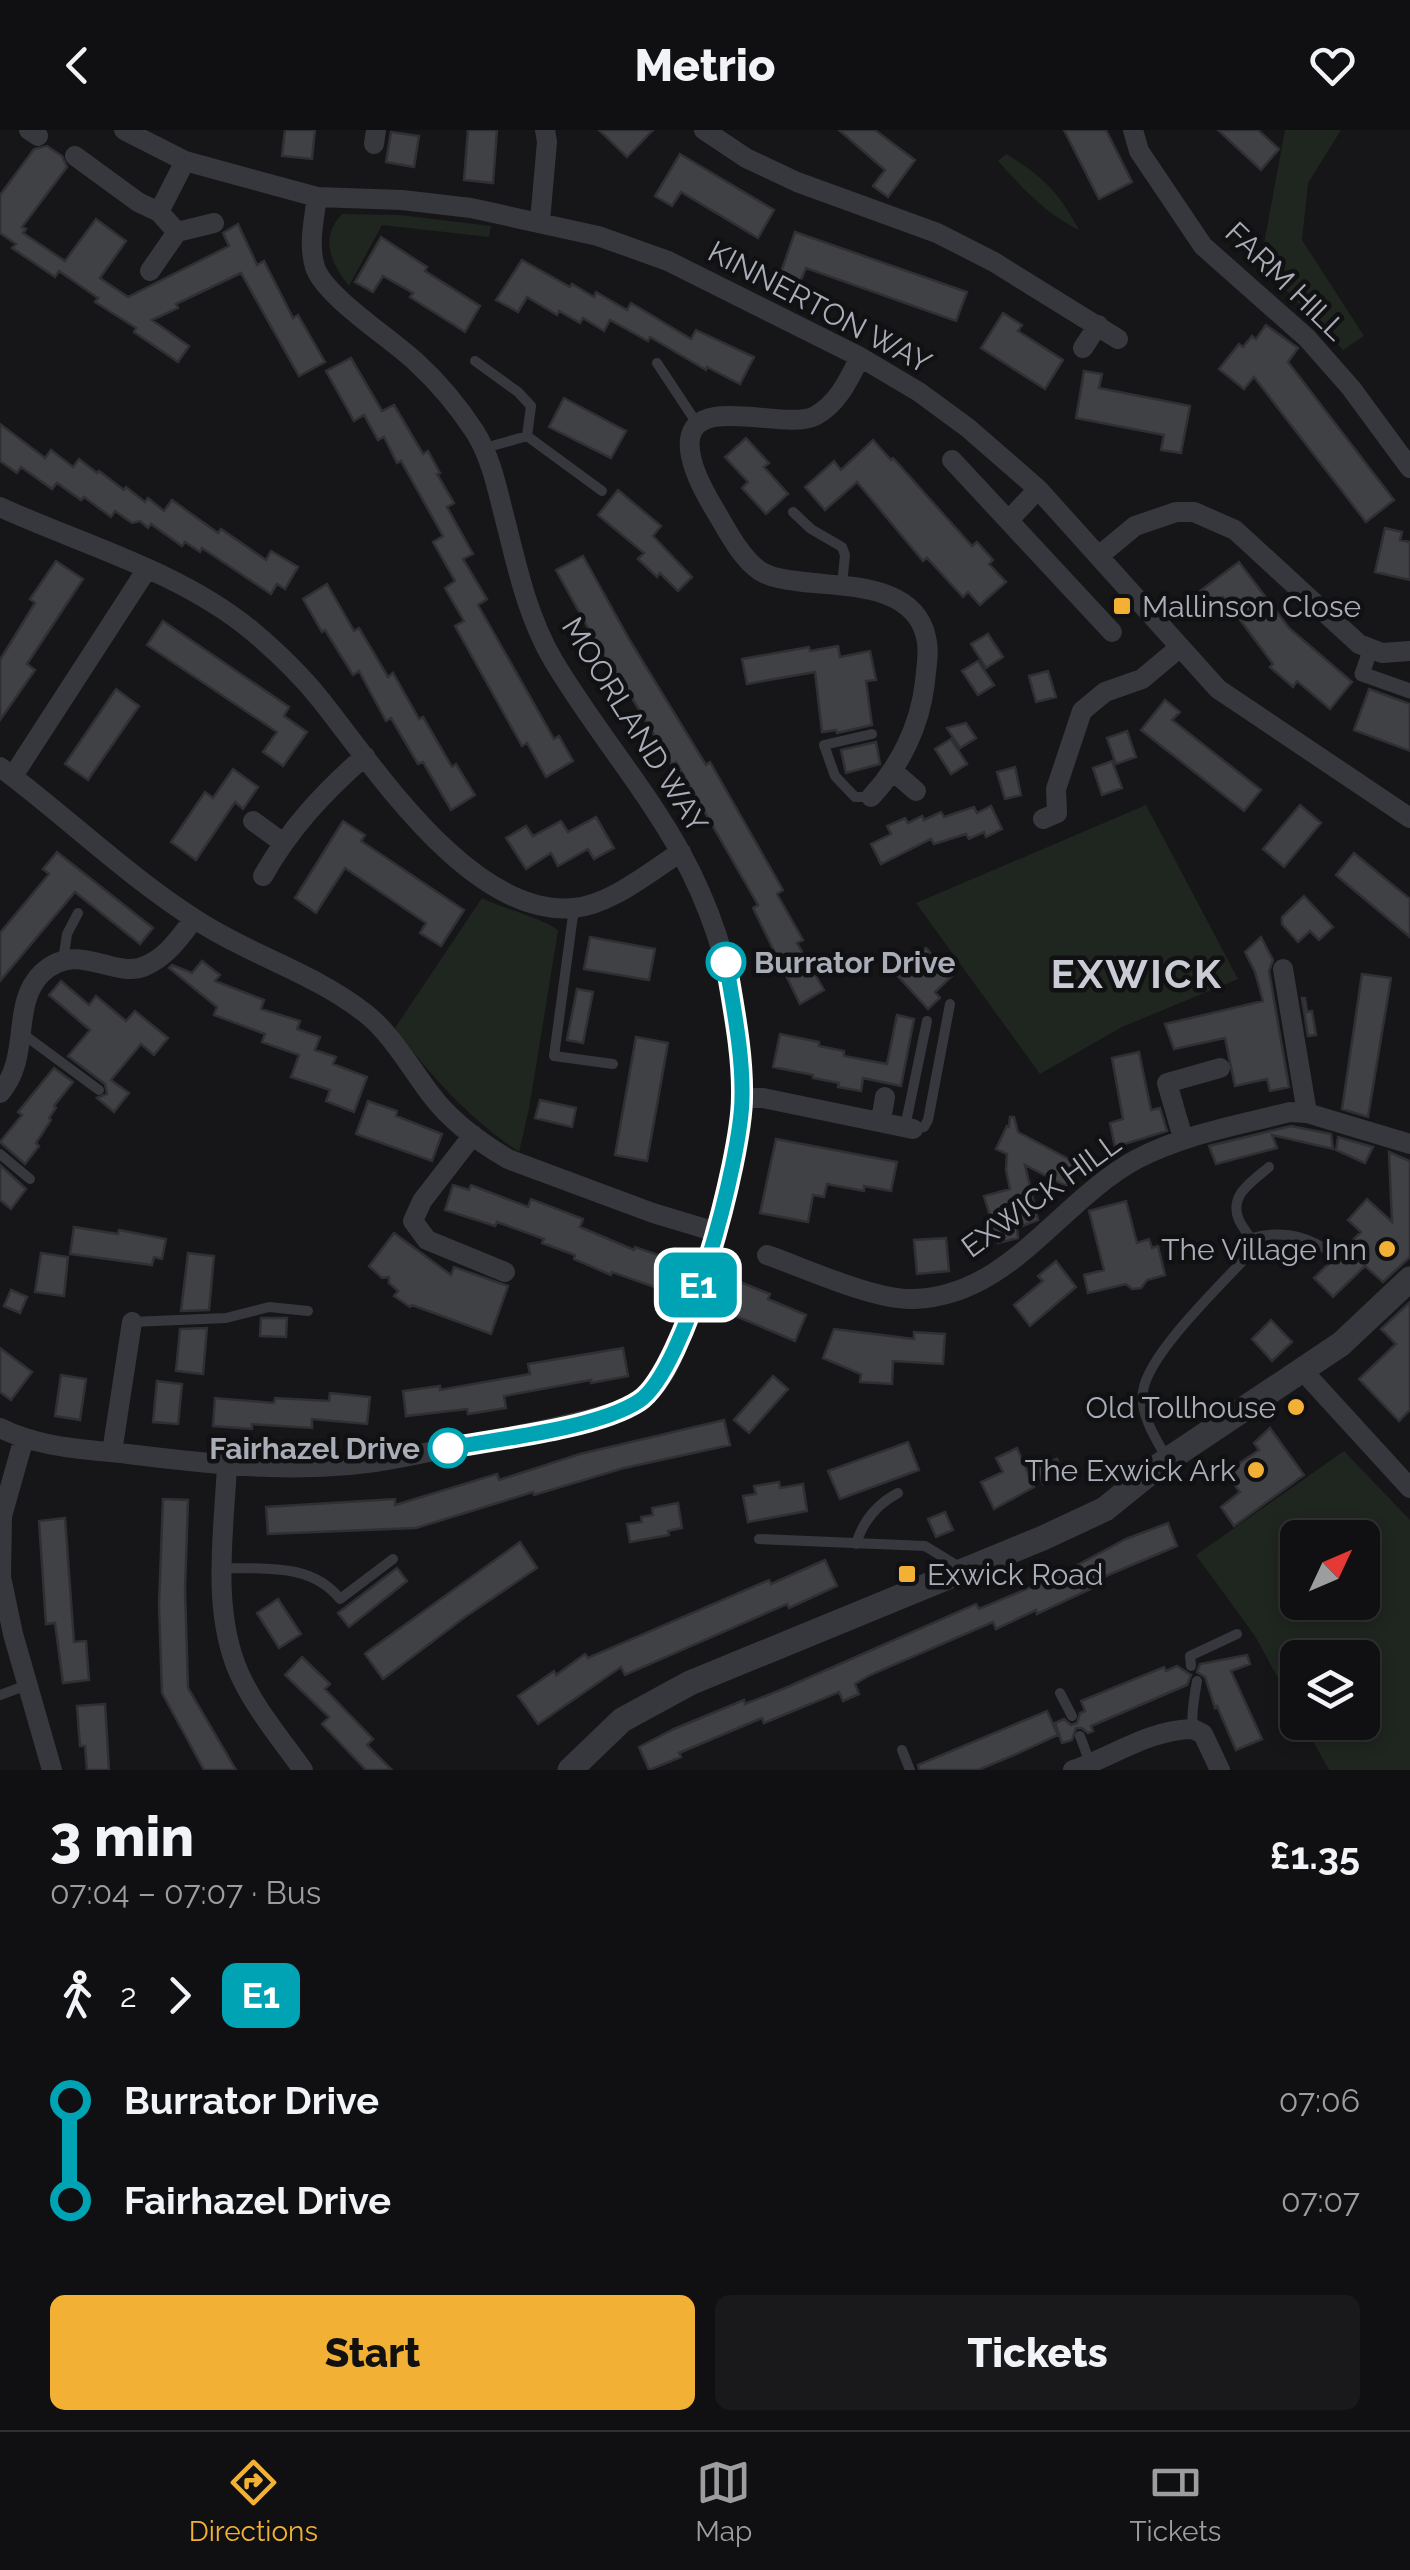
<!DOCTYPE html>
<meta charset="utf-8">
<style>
:root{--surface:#101012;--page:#19191b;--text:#f1f3f6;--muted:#9c9d9f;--line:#303032;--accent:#f2b134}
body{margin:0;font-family:Raleway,sans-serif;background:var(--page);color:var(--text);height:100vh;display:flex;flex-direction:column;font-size:38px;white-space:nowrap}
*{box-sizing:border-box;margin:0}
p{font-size:32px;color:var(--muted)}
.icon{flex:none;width:55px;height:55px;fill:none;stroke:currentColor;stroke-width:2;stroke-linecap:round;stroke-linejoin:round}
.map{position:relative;height:1640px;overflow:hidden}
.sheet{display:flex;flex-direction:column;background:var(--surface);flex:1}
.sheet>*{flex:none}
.badge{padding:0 20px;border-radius:15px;font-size:35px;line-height:65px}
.needle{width:65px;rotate:46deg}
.fabs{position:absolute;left:1280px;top:1390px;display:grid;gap:20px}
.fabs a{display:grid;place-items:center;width:100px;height:100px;border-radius:15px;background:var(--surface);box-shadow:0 5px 15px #0003,0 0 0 2px var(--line);font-size:50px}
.map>.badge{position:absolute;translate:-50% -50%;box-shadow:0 0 0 5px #fff}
.legs{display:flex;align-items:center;gap:15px;height:110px;padding:0 50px;font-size:32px}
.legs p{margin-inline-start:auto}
.overview{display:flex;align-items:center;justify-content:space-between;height:170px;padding:0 50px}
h1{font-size:55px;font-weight:800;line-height:75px}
.action{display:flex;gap:20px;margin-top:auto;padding:20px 50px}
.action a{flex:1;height:115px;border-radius:15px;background:var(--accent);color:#111;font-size:40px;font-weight:800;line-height:115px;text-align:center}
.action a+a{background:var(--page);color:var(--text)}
ul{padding:0 50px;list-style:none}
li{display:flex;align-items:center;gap:35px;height:100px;font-size:38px}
li i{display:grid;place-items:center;width:15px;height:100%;margin:0 12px;background:currentColor}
li i::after{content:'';width:25px;height:25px;margin:-12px;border:8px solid;border-radius:50%;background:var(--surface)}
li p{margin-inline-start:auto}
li:first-child i{background:linear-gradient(#0000 50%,currentColor 0)}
li:last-child i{background:linear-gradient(currentColor 50%,#0000 0)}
header{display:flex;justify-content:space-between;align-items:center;height:130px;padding:0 50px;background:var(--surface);font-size:45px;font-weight:800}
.tab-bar{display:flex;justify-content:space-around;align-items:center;height:140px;border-top:2px solid var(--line);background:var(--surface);font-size:28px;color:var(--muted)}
.tab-bar a{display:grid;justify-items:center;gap:5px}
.tab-bar .current{color:var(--accent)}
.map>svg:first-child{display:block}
.green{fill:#1e261f;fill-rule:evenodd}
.building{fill:#404145;stroke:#303034;stroke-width:2.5}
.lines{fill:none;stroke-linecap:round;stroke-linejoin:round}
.service{stroke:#37383d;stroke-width:10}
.pedestrian{stroke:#37383d;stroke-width:15}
.minor{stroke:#37383d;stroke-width:20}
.tertiary{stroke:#37383d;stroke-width:25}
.line-1-casing{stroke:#fff;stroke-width:22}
.line-1{stroke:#00a3b4;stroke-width:15}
.poi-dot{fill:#f2b134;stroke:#111113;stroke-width:4}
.stop-1-dot{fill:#fff;stroke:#00a3b4;stroke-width:5}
.labels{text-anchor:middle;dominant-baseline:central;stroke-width:9;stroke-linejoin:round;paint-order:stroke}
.street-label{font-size:30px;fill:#a8adb8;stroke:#111113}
.poi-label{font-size:30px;fill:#a8adb8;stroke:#111113;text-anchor:end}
.stop-label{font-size:30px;font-weight:bold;fill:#a8adb8;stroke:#111113;text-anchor:start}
.district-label{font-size:40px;font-weight:bold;letter-spacing:2.5px;fill:#c9ccd4;stroke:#111113}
</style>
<header><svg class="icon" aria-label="back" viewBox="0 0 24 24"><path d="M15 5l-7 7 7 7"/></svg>Metrio<svg class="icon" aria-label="heart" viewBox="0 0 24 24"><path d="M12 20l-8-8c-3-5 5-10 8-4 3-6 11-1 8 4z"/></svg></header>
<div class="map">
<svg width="1410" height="1640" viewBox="0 0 1410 1640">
<rect width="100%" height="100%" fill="#161618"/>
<path class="green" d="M1285,0H1341L1308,53L1302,110L1364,206L1343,220L1262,135L1254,119L1264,114Z
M1006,24C1042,46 1059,62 1079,100C1046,84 1023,59 998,31Z
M342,84L400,85L491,96L489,107L382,95L349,156C331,133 319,108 342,84Z
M1146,675L1238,849L1122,897L1040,944L916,773Z
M482,768C498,777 551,791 558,801L529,979L519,1022C469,988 431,947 395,898Z
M1344,1321L1410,1390V1640H1329L1303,1593L1362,1592V1528H1298L1297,1583L1255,1506L1196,1425ZM1298,1408H1362V1472H1298Z"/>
<path class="building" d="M285,0H315L312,29L282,26Z
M468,0H497L493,53L464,50Z
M599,0H653L627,27Z
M839,0H875L915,30L888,67L873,56L885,40Z
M1064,0H1106L1132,52L1099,69Z
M1218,0H1258L1279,19L1261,40Z
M391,2L419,6L414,37L386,32Z
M47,16L62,26L67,37L22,97L26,99L23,103L65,131L96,89L126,111L100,148L128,167L229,116L223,103L238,94L257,135L264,131L293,188L298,185L325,232L299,246L241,143L176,174L178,178L152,190L189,216L178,232L134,202L136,198L95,172L98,168L59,141L55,147L12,118L16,114L0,103V65L34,19Z
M680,24L774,80L758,108L681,62L672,76L655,66Z
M795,102L967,162L956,191L806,138L800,152L780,145Z
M381,107L427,137L425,141L480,176L465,202L410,167L413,163L383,146L373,162L355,152Z
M522,130L570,157L572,154L594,167L596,162L627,180L631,173L691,209L696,200L754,227L740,254L707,237L706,240L650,207L648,211L610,190L604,201L583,188L580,193L559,181L557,185L527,167L518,182L496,170Z
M1003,183L1022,195L1018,201L1063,230L1045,259L981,218Z
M1266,195L1298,218L1288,232L1394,370L1366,392L1254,247L1244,259L1219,239L1239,214L1243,217L1252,206L1256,209Z
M351,228L382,281L394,275L423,324L428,321L440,343L437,344L454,373L447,377L473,424L463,429L487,469L478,475L554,609L559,606L573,631L546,647L527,613L522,616L455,496L464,491L445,458L455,451L433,412L443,406L401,331L397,333L384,307L378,310L364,285L354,291L326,241Z
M1084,241L1102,244L1099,258L1190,276L1181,323L1161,320L1164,305L1076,288Z
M564,268L626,301L611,328L549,297Z
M0,294L45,328L51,320L73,337L79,329L97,343L99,341L124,360L126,357L145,372L148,368L164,381L172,370L218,403L221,399L266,430L271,421L298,437L285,459L277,454L271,464L202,418L200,422L185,412L182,416L151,394L148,398L140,391L132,393L115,381L111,387L84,367L81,370L57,353L52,359L21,337L17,343L0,331Z
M746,308L769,333L764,337L788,364L766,384L742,358L748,352L725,327Z
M873,310L891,330L893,328L972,416L977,412L993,430L989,434L1006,452L980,475L968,462L963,467L927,428L923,431L857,352L825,380L805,357L834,331L841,340Z
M618,360L661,396L653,406L692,447L678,461L660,443L657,447L638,429L644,423L598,385Z
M1385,398L1402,402L1400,410L1410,412V450L1375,442Z
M583,426L629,509L706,635L710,632L783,760L777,764L803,810L797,813L824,860L800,874L753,778L758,775L676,632L672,635L629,563L625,565L556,440Z
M56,431L83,449L27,534L35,540L0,590V530L35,473L30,469Z
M1239,432L1289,498L1352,552L1330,579L1297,551L1293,557L1270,537L1273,534L1223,467L1211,476L1200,461Z
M327,454L354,501L359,498L388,547L393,543L419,589L423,587L452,637L456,634L475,665L451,680L423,632L418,634L391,588L386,591L359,541L353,545L325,500L322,502L303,469Z
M163,491L289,577L284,586L307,602L283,636L263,622L277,602L147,515Z
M988,504L1003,527L986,538L971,514Z
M838,516L840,527L870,521L876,550L866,551L872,595L837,603L836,600L822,602L815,542L747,554L742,529L809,517L810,521Z
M978,531L994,555L978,565L962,541Z
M1048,541L1056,567L1036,572L1029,546Z
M116,559L139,576L88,650L65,634Z
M1369,559L1410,574V621L1354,600Z
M1165,570L1180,582L1172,590L1261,660L1244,681L1141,600Z
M966,593L976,608L960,618L947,598Z
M1127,601L1136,627L1116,634L1107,608Z
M951,609L967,634L951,644L935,619Z
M876,612L880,634L846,643L841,620Z
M1112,631L1122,658L1102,665L1093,638Z
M1015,637L1021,665L1005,669L997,642Z
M233,639L258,657L243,679L235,672L196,730L171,712L205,662L213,668Z
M1300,675L1321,693L1284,737L1263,719Z
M991,676L1002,699L986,707L984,702L969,709L966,704L934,714L931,709L881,734L871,714L891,704L887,696L905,688L908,693L922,686L924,690L941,682L944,687L974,677L977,683Z
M596,687L614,718L594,729L588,719L558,736L551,723L526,739L506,708L526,696L533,706L561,691L568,702Z
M343,691L365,705L361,711L464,780L441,816L420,803L426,793L345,738L316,783L295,768Z
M57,722L153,798L140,814L75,762L0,851V803L49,744L43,739Z
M1354,723L1410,769V807L1336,745Z
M1304,766L1333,797L1319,810L1310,801L1298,812L1282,794V787Z
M590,807L655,819L649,850L584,839Z
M1261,807L1273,830L1269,841L1289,957L1270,961L1267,949L1235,956L1225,908L1174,919L1165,894L1263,871L1255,842L1245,822Z
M926,818L952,846L935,862L940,868L928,879L897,845Z
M202,831L220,845L215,851L264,870L261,879L300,891L297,899L320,907L315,920L336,927L333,934L367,947L354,982L326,971L330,960L291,947L299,925L262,912L265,904L214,885L217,877L169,838L172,835L192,843Z
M1362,844L1391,848L1368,987L1342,979Z
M61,851L89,875L96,866L126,891L135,881L168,908L154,925L141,914L111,950L129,963L114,982L97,968L107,964L105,954L68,926L90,900L49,865Z
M577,859L593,862L583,913L567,910Z
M1302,868H1305L1307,882L1312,881L1316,905L1308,906Z
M897,885L914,889L901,956L863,948L861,961L838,957L839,953L813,948V945L773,937L780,904L819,912V916L844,921V926L887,934Z
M636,907L668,913L647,1031L615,1025Z
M1139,922L1151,980L1160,978L1167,1001L1115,1017L1110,993L1123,989L1112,928Z
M54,938L73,952L54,976L56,978L49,988L51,990L36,1013L39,1016L25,1034L0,1012L22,985L18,982Z
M540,970L576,978L572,997L535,988Z
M368,971L397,981L396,986L442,1004L432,1031L356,1004Z
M1010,987H1014L1018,1002L1076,1033L1066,1056L1025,1035L1038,1090L1017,1098L1018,1108L998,1113L984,1066L1010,1059L1006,1040L1007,1024L996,1019L1007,996L1009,997Z
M1291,996L1331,1004L1333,1019L1272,1005L1277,1018L1216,1034L1209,1016Z
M1338,1007L1373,1017L1365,1033L1336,1020Z
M776,1009L897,1032L891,1061L864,1056V1061L827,1054L824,1067L813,1065L808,1092L760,1083Z
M1389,1022L1410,1031V1127L1383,1152L1365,1136L1333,1167L1314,1148L1361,1102L1348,1090L1367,1069L1392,1092Z
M0,1035L26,1059L11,1079L0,1070Z
M453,1055L469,1060L471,1055L528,1077L531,1069L583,1089L580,1097L634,1120L635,1117L667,1128L657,1158L612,1142L611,1145L574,1129L575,1125L542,1113L544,1109L497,1092L495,1096L445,1080Z
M1126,1071L1137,1113L1149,1109L1152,1118L1158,1116L1165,1145L1147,1150L1141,1158L1132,1159L1126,1154L1088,1163L1084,1145L1104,1140L1089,1081Z
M74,1097L118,1104L119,1100L166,1109L162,1129L154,1127L152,1135L70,1124Z
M394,1103L451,1145L454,1137L508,1156L491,1204L412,1175L410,1177L394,1166L398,1161L389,1153V1147L382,1148L369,1136Z
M946,1108L949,1141L917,1144L914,1110Z
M41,1123L68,1127L64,1166L35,1162Z
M188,1123L214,1126L209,1180L181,1181Z
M1056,1131L1076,1157L1030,1196L1014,1175L1043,1151L1038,1146Z
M725,1146L770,1164L768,1169L806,1185L795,1211L726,1182L728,1177L715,1171Z
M11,1160L27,1167L20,1183L4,1176Z
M1410,1172V1280L1399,1291L1359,1249L1396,1214L1381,1199Z
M261,1188H287L286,1207L260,1206Z
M1271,1190L1292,1212L1272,1231L1252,1209Z
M207,1198L203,1244L176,1241L180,1199Z
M834,1199L914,1209V1202L945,1204L943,1234L893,1231L892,1254L860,1252L861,1244L823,1228Z
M0,1218L32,1242L11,1270L0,1262Z
M623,1218L628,1246L591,1253V1250L504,1266L506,1278L468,1284L467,1279L406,1286L403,1261L440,1256V1260L530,1244L528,1234Z
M61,1245L86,1249L80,1290L55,1286Z
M773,1246L788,1259L749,1303L734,1290Z
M157,1251L182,1254L178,1294L153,1292Z
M330,1263L370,1267L367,1294L312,1289V1298L252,1294V1299L213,1296L215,1268L274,1273L275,1268L329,1271Z
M724,1290L730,1315L624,1338L534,1365L533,1362L416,1398L268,1404L266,1377L395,1369V1375L497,1344L499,1350L580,1324Z
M1270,1298L1304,1345L1234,1396L1221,1377L1240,1362L1225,1343L1259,1320L1254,1313Z
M908,1312L919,1340L840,1369L828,1341Z
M1017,1318L1034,1357L994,1379L981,1352L1003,1342L996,1328Z
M1057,1329L1064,1345L1043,1354L1036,1338Z
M779,1352L780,1358L803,1354L807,1381L748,1392L743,1366L756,1364L754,1356Z
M163,1369L188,1370L185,1460L188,1558L236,1640H204L162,1563L159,1475Z
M678,1373L682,1398L668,1401L669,1405L630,1412L627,1394L642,1392L641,1387L653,1385L652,1378Z
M945,1382L953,1400L936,1407L928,1389Z
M65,1388L74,1512L86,1511L89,1550L63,1553L55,1493L46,1494L39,1391Z
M1168,1393L1177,1416L1101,1448L1103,1453L1037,1484L1036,1480L996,1499L993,1492L870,1545L855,1554L859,1564L843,1571L839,1562L764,1593L762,1588L679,1623L681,1627L649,1640L639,1617L674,1599L744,1570L745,1574L783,1559L976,1474L979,1479L1055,1447L1126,1409Z
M520,1412L537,1438L465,1487L383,1549L365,1524L367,1522Z
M825,1430L837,1456L789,1478L787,1474L625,1545L621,1537L538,1594L518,1566L554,1541L556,1545L585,1524L588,1528L769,1450L771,1454Z
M397,1438L407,1451L349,1497L338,1483Z
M278,1469L301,1504L279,1518L257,1483Z
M1247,1525L1250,1534L1231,1541L1262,1609L1236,1620L1217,1576L1215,1578L1205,1547L1197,1542L1200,1534Z
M302,1527L330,1554L325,1559L373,1609L367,1615L392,1640H366L322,1594L329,1587L285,1545Z
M1177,1536L1191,1545L1187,1555L1091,1596L1093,1601L1088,1603L1082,1598H1076L1072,1610L1062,1613L1055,1593L1064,1589L1071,1595L1077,1593L1080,1583L1085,1581L1081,1571L1164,1537L1166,1541Z
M105,1574L109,1640H87L85,1616H80L77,1576Z
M1047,1581L1058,1605L1014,1625L978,1640H919L918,1635Z"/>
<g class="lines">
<path class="service" d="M475,231L518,262L531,276L527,306
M657,233L698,295
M485,318L527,306L602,361
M793,382L811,399L842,417L845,425L842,455
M871,667H855L835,646L824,615L872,604
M574,778L554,926L613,934
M63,831L67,804L78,783
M23,904L99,960
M905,997L927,891
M913,999L924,997L928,990L950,874
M0,1024L30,1049
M1252,1108C1279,1101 1300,1104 1324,1118
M132,1192L226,1188L269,1177L308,1181
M1166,1327C1155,1307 1140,1285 1143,1261C1149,1222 1225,1151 1254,1119C1252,1106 1244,1101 1239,1090C1228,1065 1253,1051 1269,1037
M759,1409L925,1416L961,1438
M856,1414C863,1391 877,1374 898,1363
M223,1438C265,1439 312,1433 340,1469L393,1429
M1191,1536L1190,1526L1237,1504
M1060,1563L1072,1586
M0,1565L27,1555
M1193,1598C1191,1588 1195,1562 1197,1551
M1080,1606L1090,1633
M902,1620L910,1640"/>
<path class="pedestrian" d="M1370,521L1362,544L1410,561"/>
<path class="minor" d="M29,0L38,6
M124,0L185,31L317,67L402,70L471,78L598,106L668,131L860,227L919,262L968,298L1038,359L1218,559L1410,688
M704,0L746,28L797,52L937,103L994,132L1118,209
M1133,0L1139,21L1203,116L1307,208L1351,258L1410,338
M374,14L376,0
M75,26L138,72L159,82L185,31
M540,91L547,12L545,0
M177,102L214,93
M150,141L177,102L159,82
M1083,218L1098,195
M860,227C849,249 838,274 815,286C785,301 697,264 690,309C687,331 704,362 715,380C727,400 740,427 760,441C773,449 789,450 804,452C846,457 914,454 926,507C930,522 926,537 925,552C920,596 900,636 871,667
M952,330L1112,502
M0,377C83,415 179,441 251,500C276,521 300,544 320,569C376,639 472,788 574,778C612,774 649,742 681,722
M1009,390L1038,359
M1100,425L1135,396L1176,382H1194L1235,400L1359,514L1382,523L1410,521
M0,637C67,687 127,746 198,791C252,826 314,843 365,883C392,904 411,939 432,966C451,991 481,1013 508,1029L653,1083L716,1102
M894,642L916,661
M13,646L147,439
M1043,689L1057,683L1056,659L1082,581L1105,562L1142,549L1179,518
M253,691L282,712
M263,746C290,698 324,662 365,626
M1283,839L1307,983
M0,963C32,927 10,874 42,843C78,809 113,850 145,836C167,827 180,807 194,789
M742,968H763L913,999
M881,990L885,967
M473,1005L422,1071L413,1091L427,1110L505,1142
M1183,1008L1167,953L1220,938
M767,1125C805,1138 875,1171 914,1169C1010,1166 1059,1071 1137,1029C1185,1004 1238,995 1290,982L1307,983L1410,1014
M1303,1241L1410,1358
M0,1298C40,1318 84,1319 128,1324C217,1335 310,1346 399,1328C458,1316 518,1307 577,1292C600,1286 624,1282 643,1268C678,1240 682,1191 700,1152C712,1124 718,1095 725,1065C732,1033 742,999 742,966C742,880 722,798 681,723C644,656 592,596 553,530C529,489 518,442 507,397C498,364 493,331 475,302C458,276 440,254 417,233C392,209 324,166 315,137C308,114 314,90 317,67
M24,1308L2,1386L1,1447L13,1504L52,1640
M112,1322L132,1192
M227,1335C224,1401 211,1480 239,1543C254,1577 281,1609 303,1640
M1073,1640C1114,1626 1148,1600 1193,1599L1203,1604L1220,1640"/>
<path class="tertiary" d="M570,1640L622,1590L690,1553L1043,1408L1105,1379L1157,1337L1341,1214L1410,1149"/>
</g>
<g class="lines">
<defs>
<path id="line-1" d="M448,1318C499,1309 598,1298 639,1271C686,1240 742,1027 742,967C743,923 733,876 726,832"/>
</defs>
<use href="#line-1" class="line-1-casing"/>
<use href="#line-1" class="line-1"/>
</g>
<g class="poi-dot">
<rect x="1112" y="466" width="20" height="20" rx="5"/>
<circle cx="1387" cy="1119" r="10"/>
<circle cx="1296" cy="1277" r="10"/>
<circle cx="1256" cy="1340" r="10"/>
<rect x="897" y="1434" width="20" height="20" rx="5"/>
</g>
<g class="stop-1-dot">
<circle cx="726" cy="832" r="18"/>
<circle cx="448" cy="1318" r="18"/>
</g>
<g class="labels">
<g class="street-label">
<text transform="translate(1286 151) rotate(44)">FARM HILL</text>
<text transform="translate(820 177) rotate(28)">KINNERTON WAY</text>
<text transform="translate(635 595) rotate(58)">MOORLAND WAY</text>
<text transform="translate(1041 1065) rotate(-36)">EXWICK HILL</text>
</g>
<g class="poi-label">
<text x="1142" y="476" text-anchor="start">Mallinson Close</text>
<text x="1367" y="1119">The Village Inn</text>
<text x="1276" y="1277">Old Tollhouse</text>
<text x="1236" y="1340">The Exwick Ark</text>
<text x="927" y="1444" text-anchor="start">Exwick Road</text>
</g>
<g class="stop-label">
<text x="754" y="832">Burrator Drive</text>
<text x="420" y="1318" text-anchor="end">Fairhazel Drive</text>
</g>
<g class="district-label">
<text x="1137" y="843">EXWICK</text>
</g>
</g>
</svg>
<div class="fabs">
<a><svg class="needle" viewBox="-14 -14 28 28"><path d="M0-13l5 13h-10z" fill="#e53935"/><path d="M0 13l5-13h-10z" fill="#9c9d9f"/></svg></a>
<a><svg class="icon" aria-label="layers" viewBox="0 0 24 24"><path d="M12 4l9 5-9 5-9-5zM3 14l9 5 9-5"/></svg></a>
</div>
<b class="badge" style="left:698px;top:1155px;background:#00a3b4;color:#fff">E1</b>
</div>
<section class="sheet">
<div class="overview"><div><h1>3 min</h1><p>07:04 – 07:07 · Bus</p></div><b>£1.35</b></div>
<div class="legs"><svg class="icon" aria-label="walk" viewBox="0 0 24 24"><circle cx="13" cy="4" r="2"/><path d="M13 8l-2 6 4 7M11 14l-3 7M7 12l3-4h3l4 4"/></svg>2<svg class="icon" aria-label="forward" viewBox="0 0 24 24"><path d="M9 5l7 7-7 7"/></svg><b class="badge" style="background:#00a3b4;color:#fff">E1</b></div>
<ul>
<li><i style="color:#00a3b4"></i><b>Burrator Drive</b><p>07:06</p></li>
<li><i style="color:#00a3b4"></i><b>Fairhazel Drive</b><p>07:07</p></li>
</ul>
<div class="action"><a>Start</a><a>Tickets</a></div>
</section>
<nav class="tab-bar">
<a class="current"><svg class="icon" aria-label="directions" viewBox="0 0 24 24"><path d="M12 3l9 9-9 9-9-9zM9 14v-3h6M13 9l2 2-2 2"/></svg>Directions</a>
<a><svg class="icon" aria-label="map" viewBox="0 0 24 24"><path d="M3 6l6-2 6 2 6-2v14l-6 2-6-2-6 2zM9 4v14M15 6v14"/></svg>Map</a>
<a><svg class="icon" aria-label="tickets" viewBox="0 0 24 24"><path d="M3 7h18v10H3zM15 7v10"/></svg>Tickets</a>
</nav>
